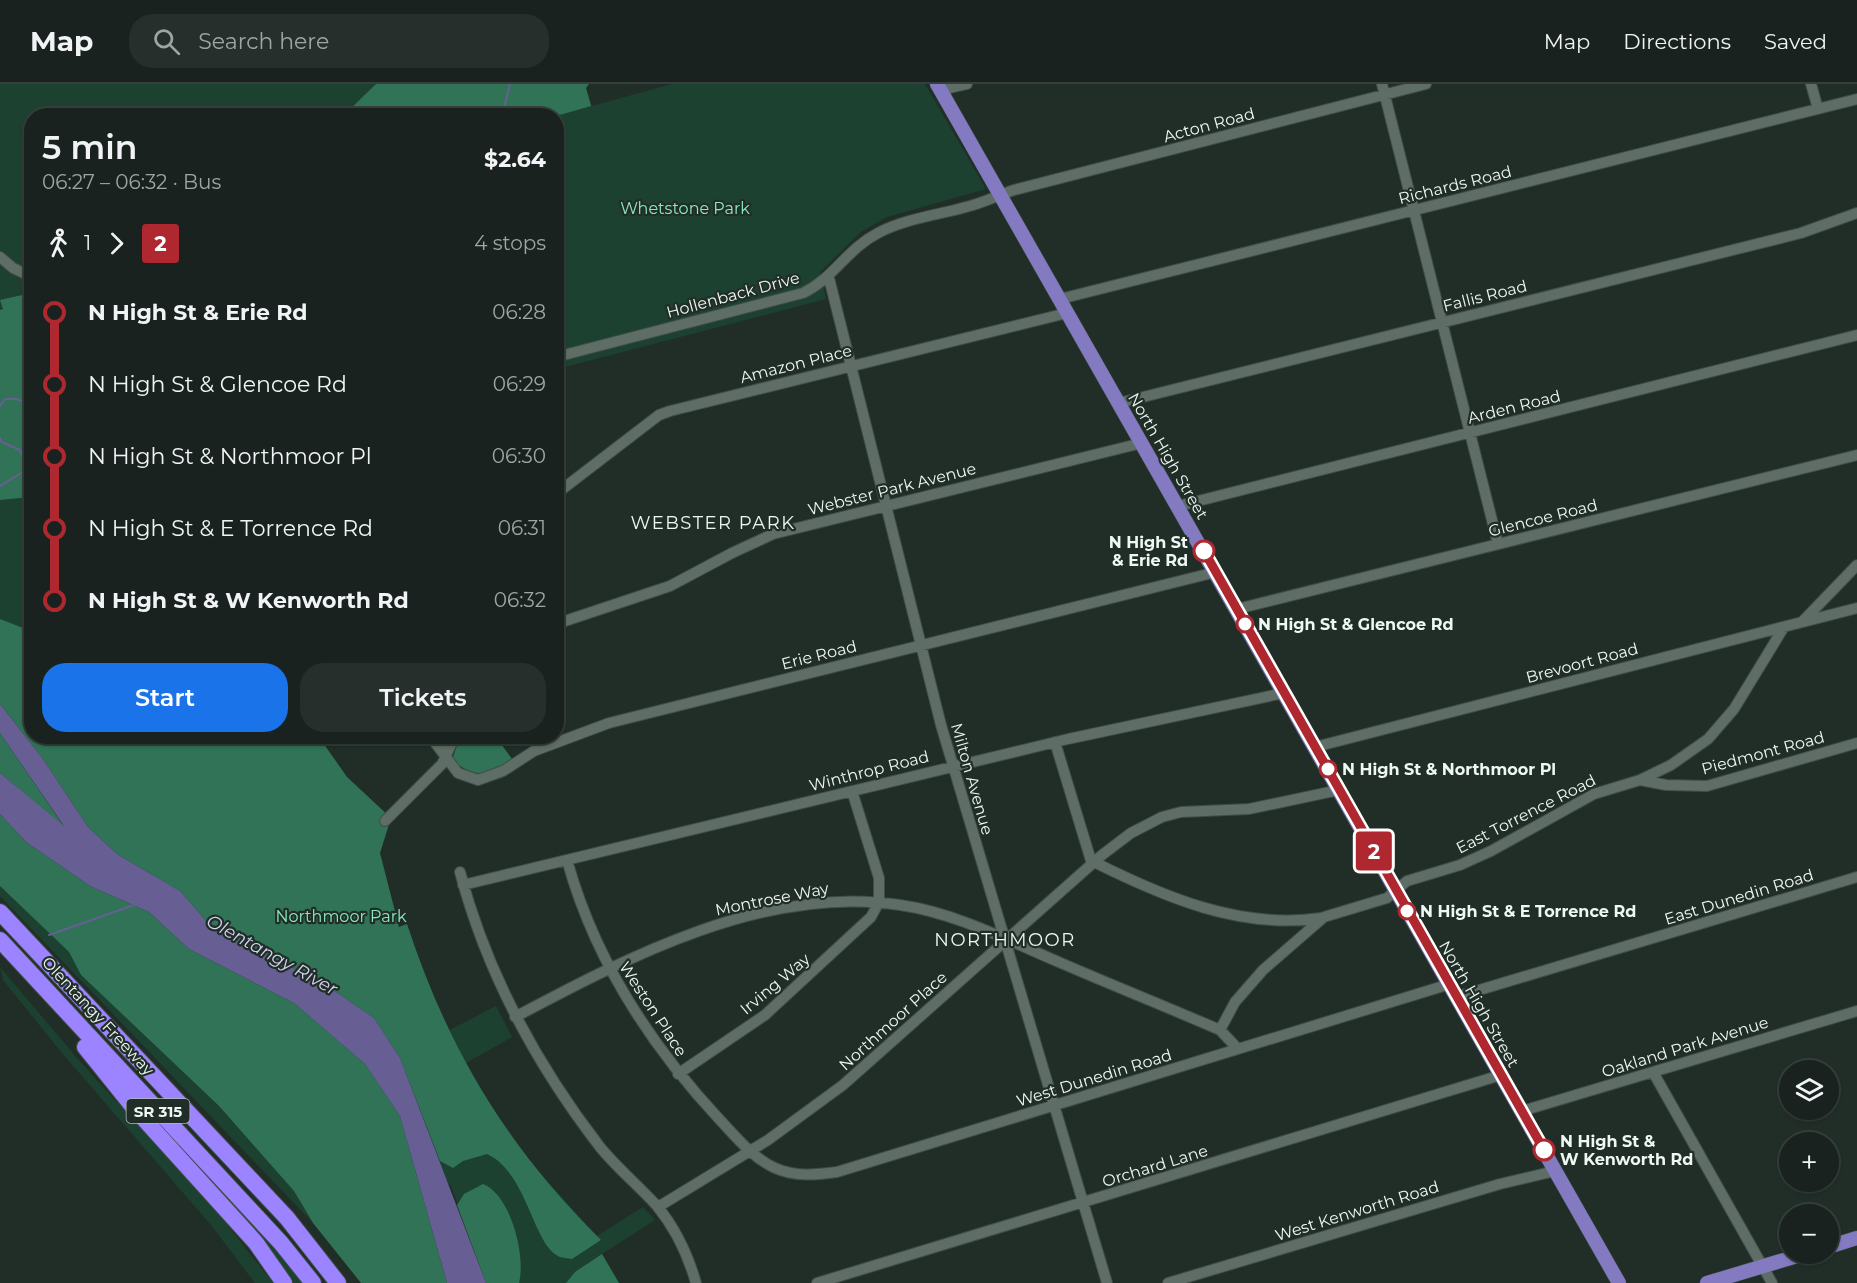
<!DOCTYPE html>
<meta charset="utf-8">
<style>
:root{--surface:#19221e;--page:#262f2b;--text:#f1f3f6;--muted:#9fa4a4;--line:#373f3c;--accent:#1a73e8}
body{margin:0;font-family:Montserrat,sans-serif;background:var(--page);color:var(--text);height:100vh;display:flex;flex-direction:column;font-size:22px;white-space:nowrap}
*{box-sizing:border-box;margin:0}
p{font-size:20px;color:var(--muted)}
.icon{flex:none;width:33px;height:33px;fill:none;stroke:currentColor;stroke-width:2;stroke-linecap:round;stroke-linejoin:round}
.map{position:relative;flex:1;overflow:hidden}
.details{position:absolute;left:24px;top:24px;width:540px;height:636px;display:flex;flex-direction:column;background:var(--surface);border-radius:24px;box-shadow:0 2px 4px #0004,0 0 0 2px var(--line)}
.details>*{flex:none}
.badge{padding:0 12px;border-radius:4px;font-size:21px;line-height:39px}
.controls{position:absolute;left:1779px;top:976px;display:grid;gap:12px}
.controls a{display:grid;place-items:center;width:60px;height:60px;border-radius:50%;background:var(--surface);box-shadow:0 2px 4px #0004,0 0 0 2px var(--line);font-size:30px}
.map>.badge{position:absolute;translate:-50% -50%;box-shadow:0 0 0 3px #fff}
.legs{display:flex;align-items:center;gap:9px;height:66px;padding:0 18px;font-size:20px}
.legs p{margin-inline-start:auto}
.headline{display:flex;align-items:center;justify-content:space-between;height:102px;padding:0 18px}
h1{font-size:33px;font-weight:600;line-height:45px}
.cta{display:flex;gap:12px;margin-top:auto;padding:12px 18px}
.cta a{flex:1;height:69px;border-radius:24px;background:var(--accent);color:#fff;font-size:24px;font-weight:600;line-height:69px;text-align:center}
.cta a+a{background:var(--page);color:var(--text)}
ul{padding:0 18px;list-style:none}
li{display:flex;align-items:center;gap:21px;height:72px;font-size:22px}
li i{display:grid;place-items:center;width:9px;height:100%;margin:0 8px;background:currentColor}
li i::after{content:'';width:15px;height:15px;margin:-8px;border:4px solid;border-radius:50%;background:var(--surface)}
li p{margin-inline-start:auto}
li:first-child i{background:linear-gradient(#0000 50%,currentColor 0)}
li:last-child i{background:linear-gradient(currentColor 50%,#0000 0)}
header{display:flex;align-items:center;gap:36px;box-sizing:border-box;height:84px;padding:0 30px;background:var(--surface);border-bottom:2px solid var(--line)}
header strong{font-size:28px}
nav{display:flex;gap:33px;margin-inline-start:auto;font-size:21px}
.search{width:420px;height:54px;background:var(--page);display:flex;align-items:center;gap:15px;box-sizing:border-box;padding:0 21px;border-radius:24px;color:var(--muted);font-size:22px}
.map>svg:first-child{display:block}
.green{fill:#1d4131}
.forest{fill:#307357}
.water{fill:#675f93}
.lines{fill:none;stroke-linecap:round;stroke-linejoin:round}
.stream{stroke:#675f93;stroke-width:2}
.minor-casing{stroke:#414d47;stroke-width:12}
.major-casing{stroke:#414d47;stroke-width:15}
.highway-casing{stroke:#414d47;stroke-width:18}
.minor{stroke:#5e6d65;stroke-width:10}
.major{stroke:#837ac1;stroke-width:14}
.highway{stroke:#9c83ff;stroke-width:16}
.line-1-casing{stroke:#fff;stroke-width:14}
.line-1{stroke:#af272f;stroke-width:9}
.stop-1-dot{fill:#fff;stroke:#af272f;stroke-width:3}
.labels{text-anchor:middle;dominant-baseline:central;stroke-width:4.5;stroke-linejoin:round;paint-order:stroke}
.shield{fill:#212e28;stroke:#b0bbb6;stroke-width:1.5}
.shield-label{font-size:15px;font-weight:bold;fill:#eef7f3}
.street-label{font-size:16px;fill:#eef7f3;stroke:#212e28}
.park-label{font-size:16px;fill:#89eabf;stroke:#212e28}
.stop-label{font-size:16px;font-weight:bold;fill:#eef7f3;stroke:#212e28;text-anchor:start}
.neighbourhood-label{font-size:18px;letter-spacing:1.5px;fill:#eef7f3;stroke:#212e28}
.water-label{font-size:18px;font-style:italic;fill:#d5d1f2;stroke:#212e28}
</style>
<header>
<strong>Map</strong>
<div class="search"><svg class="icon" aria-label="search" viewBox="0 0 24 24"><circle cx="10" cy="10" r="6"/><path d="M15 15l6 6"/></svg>Search here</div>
<nav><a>Map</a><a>Directions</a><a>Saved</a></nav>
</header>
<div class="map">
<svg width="1857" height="1199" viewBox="0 0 1857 1199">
<rect width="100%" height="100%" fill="#212e28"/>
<path class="green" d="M0,0H589L586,4L592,22L672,0H925L986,105L887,133L862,147L820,188L826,215L557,285L556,32H32V652L379,769L399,843L407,840L426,897L448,947L496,922L512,953L464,980L524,1072L597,1152L643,1123L655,1136L602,1170L619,1199H486L451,1102L43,675L0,620Z
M0,802L69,868L81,891L219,1022L294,1107L313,1139L0,812Z
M0,883L77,974L225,1138L273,1199H255L211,1141L62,969L3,896Z
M189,1070L271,1159L304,1199H290L187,1072Z"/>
<path class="forest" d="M376,0H589L586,4L591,22L556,32L344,31Z
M31,209L29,403L31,413L0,416V226L3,225L0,216Z
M0,535L31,547L32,652L319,653L347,693L391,734L380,769L399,843L407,840C448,965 507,1063 601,1156L572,1175C568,1174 561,1174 558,1172C533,1160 527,1088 487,1070L463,1077L453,1084L440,1077L400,974L374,934L320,897L234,855L207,838L180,807L117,770L88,743L43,675L0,620Z
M0,649L65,744L0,689Z
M460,652L496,653L512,675C488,692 475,695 452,676Z
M0,730L26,758L90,802L149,828L189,865L294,919L365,980L400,1032L447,1199H361L313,1139L294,1107L219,1022L81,891L69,868L0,802Z
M483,1100C511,1111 526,1172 519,1199H486L457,1121L464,1110Z
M602,1170L619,1199H566L575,1188Z"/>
<path class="water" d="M0,620L43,675L88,743L117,770L180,807L207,838L234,855L320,897L374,934L400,974L486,1199H447L400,1032L365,980L294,919L189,865L149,828L90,802L26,758L0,730V689L64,742L0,649Z"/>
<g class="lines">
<path class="stream" d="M502,32L510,0
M0,322L5,315H16L32,320
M0,354L2,358L20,366L25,379L23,388L0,402
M49,851L134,821"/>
<defs>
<path id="minor" d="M1382,0L1498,460
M1811,0L1818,25
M940,6L967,0
M0,173L13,184L32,193
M829,194L941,641L1107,1199
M1060,215L1857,15
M556,273L803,209C834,194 847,165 878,149C904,135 938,131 966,123C983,119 998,111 1014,106L1426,0
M1119,319L1801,149L1857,129
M556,410L659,331L670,327L1067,229
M1178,422L1857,251
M1237,525L1857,371
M1803,537L1857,481
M556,540L670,502L732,469L773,450L1142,359
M430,652L458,689L478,696L503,687L534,667L609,639L1216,488
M1055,658L1092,780
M1315,663L1857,524
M1640,696L1666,701L1707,702L1857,659
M385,737L442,680L455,652
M567,776C594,874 651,962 720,1036C737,1054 753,1074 775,1084C795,1093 815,1091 837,1088L1450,900
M1094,778C1164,813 1241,846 1321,834
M460,788C487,890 536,980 600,1063C617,1084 639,1102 657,1122C676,1145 688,1171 696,1199
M463,801L1068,655L1284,609
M1456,913L1857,793
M515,933C628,873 767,800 900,821C956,829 1009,857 1061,879C1114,902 1167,923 1220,946L1238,965
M1220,946L1235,918L1263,886L1324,833L1387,814L1407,797L1460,781L1491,767L1594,710L1640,696L1671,681L1708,655L1734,625L1784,543
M1653,988L1772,1199
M678,990L765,931L871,833L879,818V794L852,707
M1522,1027L1857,927
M658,1123L768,1056L843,1001L1102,771L1131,749L1162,733L1181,728L1249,725L1339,706
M817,1199L1501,991
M1168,1199L1500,1100L1555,1087"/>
<path id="major" d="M937,0L1619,1199
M1828,1163L1857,1154
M1707,1199L1804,1170"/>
<path id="highway" d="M0,828L287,1134L338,1199
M0,856L281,1159L313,1199
M85,963L134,1024L256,1159L284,1199"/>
</defs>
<use href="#minor" class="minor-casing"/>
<use href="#major" class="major-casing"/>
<use href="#highway" class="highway-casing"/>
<use href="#minor" class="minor"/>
<use href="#major" class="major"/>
<use href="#highway" class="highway"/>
</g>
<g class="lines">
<defs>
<path id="line-1" d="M1204,467L1544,1066"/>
</defs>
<use href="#line-1" class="line-1-casing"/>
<use href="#line-1" class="line-1"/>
</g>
<g class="stop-1-dot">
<circle cx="1204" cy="467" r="10"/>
<circle cx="1245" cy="540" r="8"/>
<circle cx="1328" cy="685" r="8"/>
<circle cx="1407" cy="827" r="8"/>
<circle cx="1544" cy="1066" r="10"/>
</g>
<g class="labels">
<rect class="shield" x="126.5" y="1015" width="63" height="24" rx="4.5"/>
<g class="shield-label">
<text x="158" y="1027">SR 315</text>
</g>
<g class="street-label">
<text transform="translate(1209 41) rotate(-15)">Acton Road</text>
<text transform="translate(1455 101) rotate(-14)">Richards Road</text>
<text transform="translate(733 211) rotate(-15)">Hollenback Drive</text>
<text transform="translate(1485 212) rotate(-14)">Fallis Road</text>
<text transform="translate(796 280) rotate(-14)">Amazon Place</text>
<text transform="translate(1514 323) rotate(-14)">Arden Road</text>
<text transform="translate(1168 372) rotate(60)">North High Street</text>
<text transform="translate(892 405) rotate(-14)">Webster Park Avenue</text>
<text transform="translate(1543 434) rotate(-14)">Glencoe Road</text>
<text transform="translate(819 571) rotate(-14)">Erie Road</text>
<text transform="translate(1582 579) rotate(-15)">Brevoort Road</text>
<text transform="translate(1763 669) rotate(-15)">Piedmont Road</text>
<text transform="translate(869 687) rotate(-14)">Winthrop Road</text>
<text transform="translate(972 695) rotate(74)">Milton Avenue</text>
<text transform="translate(1526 730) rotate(-27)">East Torrence Road</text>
<text transform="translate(1739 813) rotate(-17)">East Dunedin Road</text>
<text transform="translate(772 815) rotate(-11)">Montrose Way</text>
<text transform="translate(775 900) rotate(-40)">Irving Way</text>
<text transform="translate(1479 920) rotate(60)">North High Street</text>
<text transform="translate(653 925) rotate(57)">Weston Place</text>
<text transform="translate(98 932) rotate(47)">Olentangy Freeway</text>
<text transform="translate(893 937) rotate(-42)">Northmoor Place</text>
<text transform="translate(1685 963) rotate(-17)">Oakland Park Avenue</text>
<text transform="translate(1094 994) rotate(-17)">West Dunedin Road</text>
<text transform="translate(1155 1082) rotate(-17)">Orchard Lane</text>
<text transform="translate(1357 1127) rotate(-17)">West Kenworth Road</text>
</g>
<g class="park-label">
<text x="685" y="124">Whetstone Park</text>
<text x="341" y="832">Northmoor Park</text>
</g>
<g class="stop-label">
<text x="1188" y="458" text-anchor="end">N High St<tspan x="1188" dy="18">&amp; Erie Rd</tspan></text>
<text x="1258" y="540">N High St &amp; Glencoe Rd</text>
<text x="1342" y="685">N High St &amp; Northmoor Pl</text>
<text x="1420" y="827">N High St &amp; E Torrence Rd</text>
<text x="1560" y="1057">N High St &amp;<tspan x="1560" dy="18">W Kenworth Rd</tspan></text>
</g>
<g class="neighbourhood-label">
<text x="713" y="439">WEBSTER PARK</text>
<text x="1005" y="856">NORTHMOOR</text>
</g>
<g class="water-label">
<text transform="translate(272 871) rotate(29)">Olentangy River</text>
</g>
</g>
</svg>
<div class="controls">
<a><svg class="icon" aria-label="layers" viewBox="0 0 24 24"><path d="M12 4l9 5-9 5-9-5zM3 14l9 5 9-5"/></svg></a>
<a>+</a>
<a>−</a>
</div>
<b class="badge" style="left:1374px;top:767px;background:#af272f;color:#fff">2</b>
<section class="details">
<div class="headline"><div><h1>5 min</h1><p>06:27 – 06:32 · Bus</p></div><b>$2.64</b></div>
<div class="legs"><svg class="icon" aria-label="walk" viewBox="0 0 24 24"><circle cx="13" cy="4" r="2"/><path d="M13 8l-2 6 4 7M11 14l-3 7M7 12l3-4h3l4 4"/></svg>1<svg class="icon" aria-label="forward" viewBox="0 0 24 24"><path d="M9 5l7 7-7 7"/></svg><b class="badge" style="background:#af272f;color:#fff">2</b><p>4 stops</p></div>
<ul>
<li><i style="color:#af272f"></i><b>N High St &amp; Erie Rd</b><p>06:28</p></li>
<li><i style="color:#af272f"></i><span>N High St &amp; Glencoe Rd</span><p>06:29</p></li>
<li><i style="color:#af272f"></i><span>N High St &amp; Northmoor Pl</span><p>06:30</p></li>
<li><i style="color:#af272f"></i><span>N High St &amp; E Torrence Rd</span><p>06:31</p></li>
<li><i style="color:#af272f"></i><b>N High St &amp; W Kenworth Rd</b><p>06:32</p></li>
</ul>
<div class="cta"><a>Start</a><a>Tickets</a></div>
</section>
</div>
